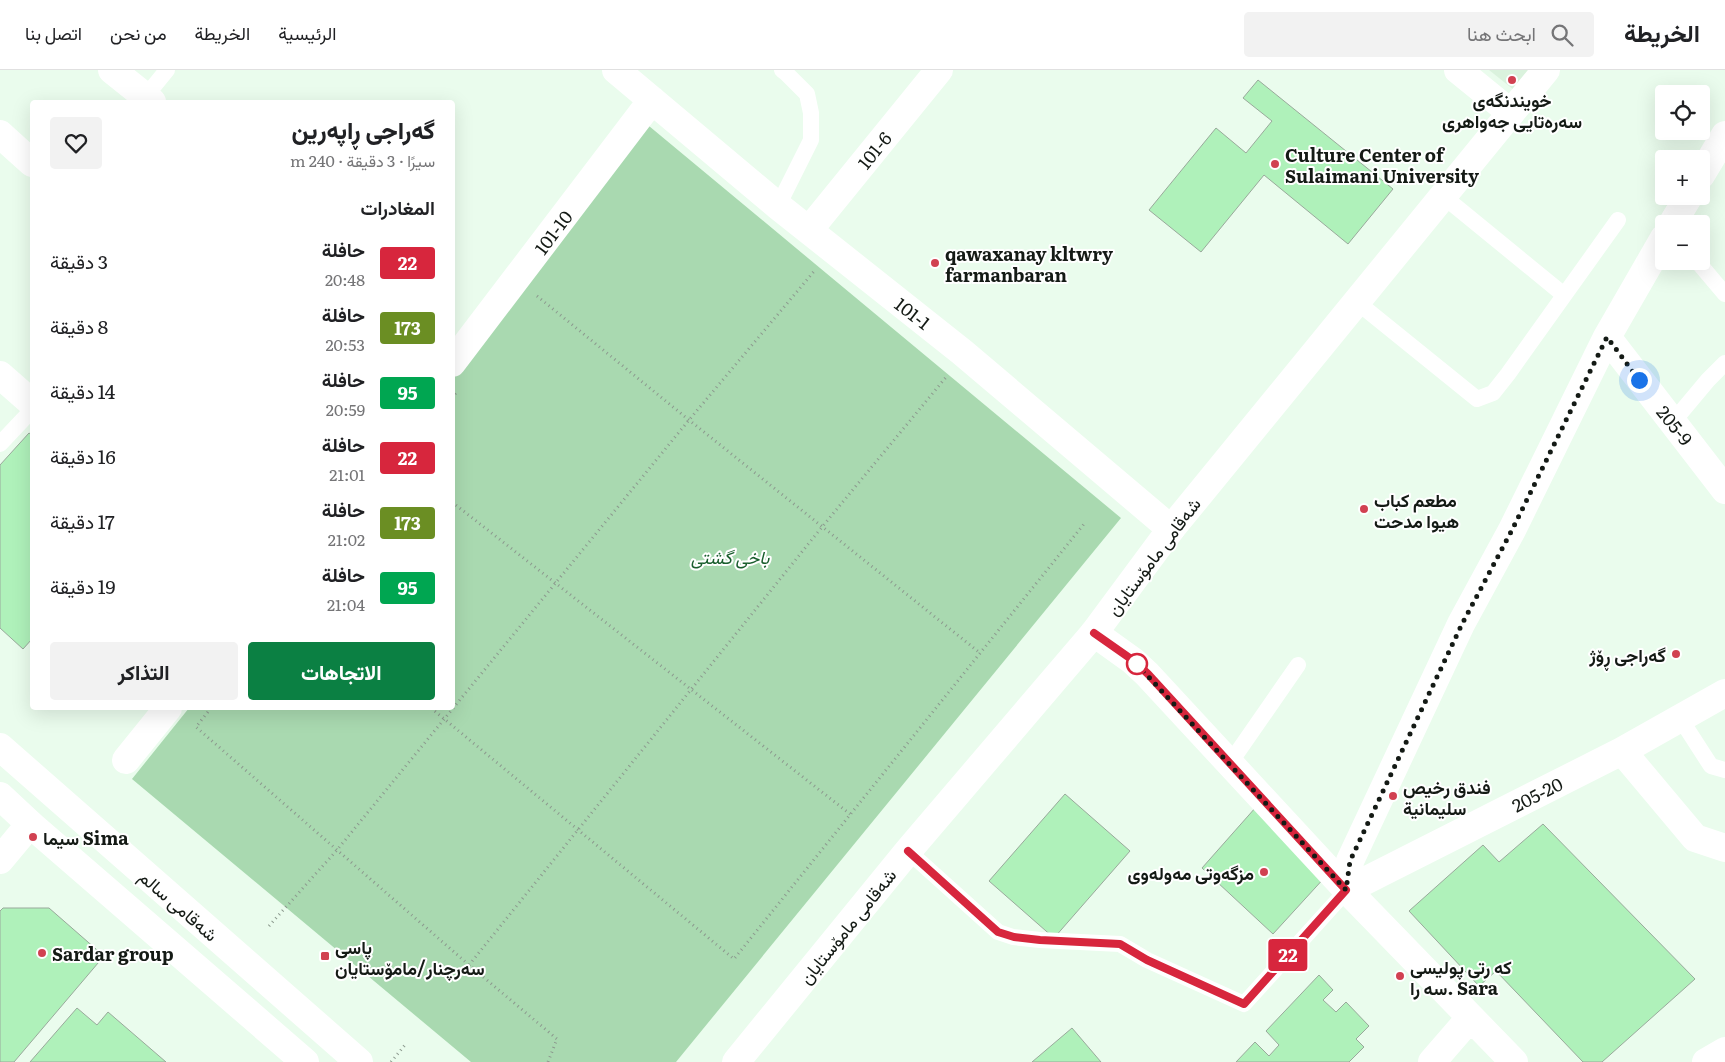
<!DOCTYPE html>
<html lang="ar">
<meta charset="utf-8">
<style>
:root{--surface:#fff;--page:#f2f2f2;--text:#202124;--muted:#757577;--line:#e0e0e0;--accent:#0b8043}
body{margin:0;font-family:Literata,Vazirmatn,serif;background:var(--page);color:var(--text);direction:rtl;height:100vh;display:flex;flex-direction:column;font-size:19px;white-space:nowrap}
*{box-sizing:border-box;margin:0}
p{font-size:16px;color:var(--muted)}
.icon{flex:none;width:28px;height:28px;fill:none;stroke:currentColor;stroke-width:2;stroke-linecap:round;stroke-linejoin:round}
.map{position:relative;flex:1;overflow:hidden;direction:ltr}
.drawer{position:absolute;left:30px;top:30px;width:425px;height:610px;display:flex;flex-direction:column;background:var(--surface);border-radius:5px;box-shadow:0 5px 20px #0002;direction:rtl}
.drawer>*{flex:none}
.badge{padding:0 10px;border-radius:4px;font-size:18px;line-height:32px}
.controls{position:absolute;left:1655px;top:15px;display:grid;gap:10px}
.controls a{display:grid;place-items:center;width:55px;height:55px;border-radius:5px;background:var(--surface);box-shadow:0 5px 20px #0002;font-size:25px}
.you{position:absolute;width:25px;height:25px;margin:-12px;border:4px solid #fff;border-radius:50%;background:#1a73e8;box-shadow:0 0 0 8px #1a73e833}
.map>.badge{position:absolute;translate:-50% -50%;box-shadow:0 0 0 2px #fff}
h2{padding:0 20px;font-size:19px;line-height:45px}
.round{display:grid;place-items:center;flex:none;width:52px;height:52px;border-radius:5px;background:var(--page)}
.summary{display:flex;align-items:center;justify-content:space-between;height:85px;padding:0 20px}
h1{font-size:24px;font-weight:800;line-height:38px}
.cta{display:flex;gap:10px;margin-top:auto;padding:10px 20px}
.cta a{flex:1;height:58px;border-radius:5px;background:var(--accent);color:#fff;font-size:20px;font-weight:800;line-height:58px;text-align:center}
.cta a+a{background:var(--page);color:var(--text)}
ul{padding:0;list-style:none}
li{display:flex;align-items:center;gap:15px;height:65px;padding:0 20px}
li div{flex:1}
li b{display:block;font-size:19px}
li em{font-style:normal}
li .badge{min-width:55px;font-weight:700;text-align:center}
header{display:flex;align-items:center;gap:30px;box-sizing:border-box;height:70px;padding:0 25px;background:var(--surface);border-bottom:1px solid var(--line)}
header strong{font-size:24px}
nav{display:flex;gap:28px;margin-inline-start:auto;font-size:18px}
.search{width:350px;height:45px;background:var(--page);display:flex;align-items:center;gap:12px;box-sizing:border-box;padding:0 18px;border-radius:5px;color:var(--muted);font-size:19px}
.map>svg:first-child{display:block}
.built{fill:#daf2dd}
.green{fill:#a9d9b0}
.building{fill:#aff1ba;stroke:#99a99b}
.lines{fill:none;stroke-linecap:round;stroke-linejoin:round}
.path{stroke:#8c998e;stroke-width:3;stroke-dasharray:1 4;stroke-linecap:butt}
.lane{stroke:#fff;stroke-width:16}
.street{stroke:#fff;stroke-width:28}
.primary{stroke:#fff;stroke-width:28}
.line-casing{stroke:#fff;stroke-width:11}
.line{stroke:#d7263d;stroke-width:8}
.walk{stroke:#141a15;stroke-width:5;stroke-dasharray:0 9}
.poi-dot{fill:#d14151;stroke:#fff;stroke-width:2}
.stop-dot{fill:#fff;stroke:#d7263d;stroke-width:2.5}
.labels{text-anchor:middle;dominant-baseline:central;stroke-width:4;stroke-linejoin:round;paint-order:stroke}
.poi-label{font-size:18px;font-weight:bold;fill:#141a15;stroke:#fff;text-anchor:start}
.street-label{font-size:18px;fill:#141a15;stroke:#fff}
.park-label{font-size:18px;font-style:italic;fill:#195e2d;stroke:#fff}
</style>
<header>
<strong>الخريطة</strong>
<div class="search"><svg class="icon" aria-label="search" viewBox="0 0 24 24"><circle cx="10" cy="10" r="6"/><path d="M15 15l6 6"/></svg>ابحث هنا</div>
<nav><a>الرئيسية</a><a>الخريطة</a><a>من نحن</a><a>اتصل بنا</a></nav>
</header>
<div class="map">
<svg width="1725" height="992" viewBox="0 0 1725 992">
<rect width="100%" height="100%" fill="#eafced"/>
<path class="built" d="M1489,0H1530L1514,20Z"/>
<path class="green" d="M649,56L1121,448L676,992H471L132,709L189,638H452L453,304Z"/>
<path class="building" d="M1258,10L1393,119L1348,174L1264,105L1201,182L1149,140L1216,58L1246,83L1272,51L1243,28Z
M29,363L32,365V569L23,579L0,558V395Z
M1065,724L1130,781L1054,868L989,811Z
M1256,737L1326,806L1273,864L1202,798Z
M1543,754L1695,909L1602,992H1583L1496,901L1479,916L1409,841L1483,775L1499,792Z
M3,838H49L104,886L14,992H0V841Z
M1319,905L1333,920L1323,930L1336,942L1346,932L1369,956L1356,969L1364,977L1349,992H1236L1255,972L1269,986L1279,975L1266,961Z
M77,938L97,955L108,942L166,992H30Z
M1072,958L1101,992H1032Z"/>
<g class="lines">
<path class="path" d="M537,226L689,350L980,583
M452,328L458,320
M452,432L850,744
M211,638L196,657L469,895L557,969L548,992
M431,638L734,889L1084,454
M269,856L337,780L689,350L816,199
M469,895L822,457L947,306
M391,992L405,975"/>
<path class="lane" d="M145,27L167,0
M1443,126L1564,225
M778,136L811,70V43L807,24L786,3L782,0
M1697,191L1725,224
M1357,232L1477,329L1493,323L1508,304L1618,150
M1672,353L1708,310L1725,293
M0,374L32,340
M1680,648L1711,696L1725,700
M1230,693L1298,595
M908,781L998,862L1013,867L1040,870L1120,874L1147,890L1244,934L1347,820"/>
<path class="street" d="M112,0L152,32
M616,0L778,136L962,282L1171,459
M1458,0L1511,43
M0,64L32,93
M1701,105L1725,65
M1672,154L1689,126
M809,160L939,0
M1607,267L1725,420
M452,293L652,30
M0,305L32,333
M1094,563L1133,591L1147,604L1347,820L1514,992
M1622,681L1695,768L1725,778
M126,690L168,638
M0,790L30,754
M1347,820L1350,791L1461,554L1512,460L1607,267L1664,168
M1347,820L1622,681L1725,623
M1432,992L1470,948
M1706,992L1725,981"/>
<path class="primary" d="M0,677L359,992
M0,726L30,754L305,992
M736,992L908,781L1094,563L1171,459L1546,0"/>
</g>
<g class="lines">
<defs>
<path id="line" d="M908,781L998,862L1014,867L1040,870L1120,874L1147,890L1244,934L1346,820L1148,604L1134,591L1094,563"/>
</defs>
<use href="#line" class="line-casing"/>
<use href="#line" class="line"/>
<path class="walk" d="M1137,594L1134,591L1346,820L1350,791L1462,554L1512,460L1607,267L1639,310"/>
</g>
<g class="poi-dot">
<circle cx="1512" cy="10" r="5"/>
<circle cx="1275" cy="94" r="5"/>
<circle cx="935" cy="193" r="5"/>
<circle cx="1364" cy="439" r="5"/>
<circle cx="1676" cy="584" r="5"/>
<circle cx="1393" cy="726" r="5"/>
<circle cx="33" cy="767" r="5"/>
<circle cx="1264" cy="802" r="5"/>
<circle cx="42" cy="883" r="5"/>
<rect x="320" y="881" width="10" height="10" rx="2.5"/>
<circle cx="1400" cy="906" r="5"/>
</g>
<circle class="stop-dot" cx="1137" cy="594" r="10"/>
<g class="labels">
<g class="poi-label">
<text x="1512" y="29" text-anchor="middle">خویندنگەی<tspan x="1512" dy="21">سەرەتایی جەواهری</tspan></text>
<text x="1285" y="84">Culture Center of<tspan x="1285" dy="21">Sulaimani University</tspan></text>
<text x="945" y="183">qawaxanay kltwry<tspan x="945" dy="21">farmanbaran</tspan></text>
<text x="1374" y="429">مطعم كباب<tspan x="1374" dy="21">هيوا مدحت</tspan></text>
<text x="1666" y="584" text-anchor="end">گەراجی ڕۆژ</text>
<text x="1403" y="716">فندق رخيص<tspan x="1403" dy="21">سليمانية</tspan></text>
<text x="43" y="767">سیما Sima</text>
<text x="1254" y="802" text-anchor="end">مزگەوتی مەولەوی</text>
<text x="335" y="876">پاسی<tspan x="335" dy="21">سەرچنار/مامۆستایان</tspan></text>
<text x="52" y="883">Sardar group</text>
<text x="1410" y="896">که رتی پولیسی<tspan x="1410" dy="21">سه را. Sara</tspan></text>
</g>
<g class="street-label">
<text transform="translate(874 80) rotate(-51)">101-6</text>
<text transform="translate(553 162) rotate(-53)">101-10</text>
<text transform="translate(913 243) rotate(38)">101-1</text>
<text transform="translate(1675 355) rotate(51)">205-9</text>
<text transform="translate(1153 486) rotate(-53)">شەقامی مامۆستایان</text>
<text transform="translate(1537 724) rotate(-27)">205-20</text>
<text transform="translate(179 835) rotate(41)">شەقامی سالم</text>
<text transform="translate(847 856) rotate(-51)">شەقامی مامۆستایان</text>
</g>
<g class="park-label">
<text x="730" y="486">باخی گشتی</text>
</g>
</g>
</svg>
<div class="controls">
<a><svg class="icon" aria-label="locate" viewBox="0 0 24 24"><circle cx="12" cy="12" r="6"/><path d="M12 2v4M12 18v4M2 12h4M18 12h4"/></svg></a>
<a>+</a>
<a>−</a>
</div>
<div class="you" style="left:1639px;top:310px"></div>
<b class="badge" style="left:1288px;top:885px;background:#d7263d;color:#fff">22</b>
<section class="drawer">
<div class="summary"><div><h1>گەراجی ڕاپەرین</h1><p>سيرًا · 3 دقيقة · 240 m</p></div><a class="round"><svg class="icon" aria-label="heart" viewBox="0 0 24 24"><path d="M12 20l-8-8c-3-5 5-10 8-4 3-6 11-1 8 4z"/></svg></a></div>
<h2>المغادرات</h2>
<ul>
<li><span class="badge" style="background:#d7263d;color:#fff">22</span><div><b>حافلة</b><p>20:48</p></div><em>3 دقيقة</em></li>
<li><span class="badge" style="background:#6b8e23;color:#fff">173</span><div><b>حافلة</b><p>20:53</p></div><em>8 دقيقة</em></li>
<li><span class="badge" style="background:#00a651;color:#fff">95</span><div><b>حافلة</b><p>20:59</p></div><em>14 دقيقة</em></li>
<li><span class="badge" style="background:#d7263d;color:#fff">22</span><div><b>حافلة</b><p>21:01</p></div><em>16 دقيقة</em></li>
<li><span class="badge" style="background:#6b8e23;color:#fff">173</span><div><b>حافلة</b><p>21:02</p></div><em>17 دقيقة</em></li>
<li><span class="badge" style="background:#00a651;color:#fff">95</span><div><b>حافلة</b><p>21:04</p></div><em>19 دقيقة</em></li>
</ul>
<div class="cta"><a>الاتجاهات</a><a>التذاكر</a></div>
</section>
</div>
